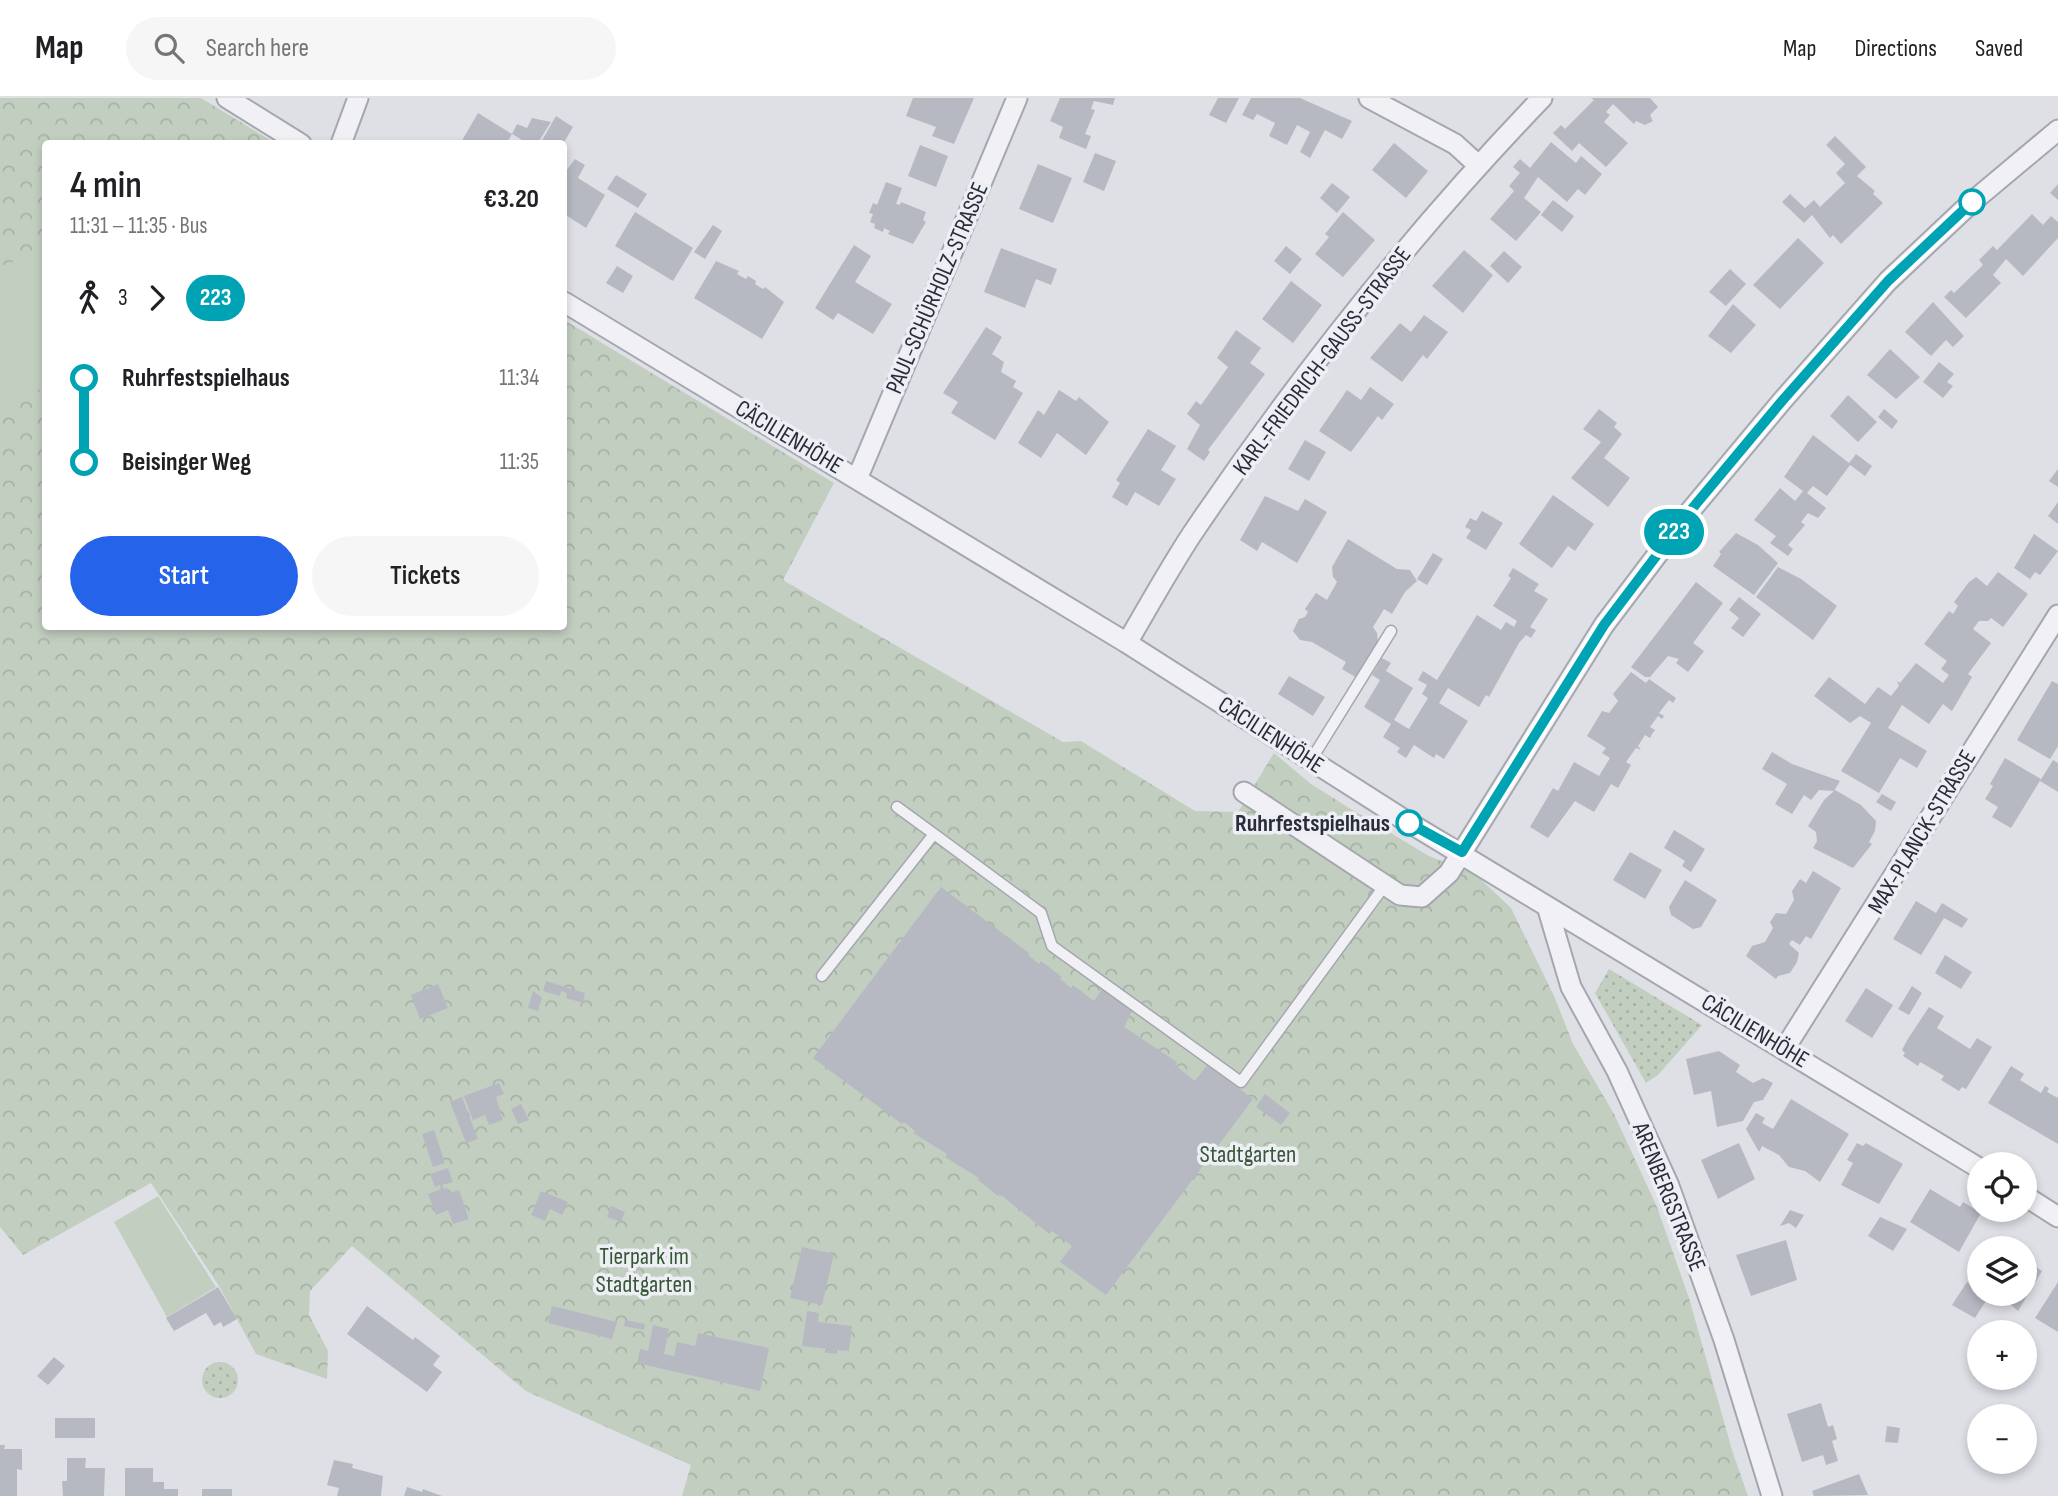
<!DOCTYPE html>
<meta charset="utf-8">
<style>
:root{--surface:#fff;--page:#f6f6f6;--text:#202124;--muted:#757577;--line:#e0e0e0;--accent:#2563eb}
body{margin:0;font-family:"Sofia Sans Condensed",sans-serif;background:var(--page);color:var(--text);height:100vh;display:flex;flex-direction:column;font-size:26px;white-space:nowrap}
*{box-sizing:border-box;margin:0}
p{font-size:23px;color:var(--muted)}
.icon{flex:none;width:38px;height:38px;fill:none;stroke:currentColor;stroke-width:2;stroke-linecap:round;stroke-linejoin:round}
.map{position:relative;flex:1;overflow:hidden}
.side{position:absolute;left:42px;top:42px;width:525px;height:490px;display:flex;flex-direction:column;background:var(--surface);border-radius:7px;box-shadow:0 4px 10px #0003}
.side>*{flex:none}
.badge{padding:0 14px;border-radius:23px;font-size:24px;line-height:46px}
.controls{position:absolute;left:1967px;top:1054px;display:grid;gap:14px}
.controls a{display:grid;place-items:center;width:70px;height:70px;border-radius:50%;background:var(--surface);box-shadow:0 4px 10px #0003;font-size:35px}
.map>.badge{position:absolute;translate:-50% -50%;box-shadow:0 0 0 4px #fff}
.legs{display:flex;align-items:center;gap:10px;height:77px;padding:0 28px;font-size:23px}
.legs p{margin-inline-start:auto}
.head{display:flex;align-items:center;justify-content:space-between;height:119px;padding:0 28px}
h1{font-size:38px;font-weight:600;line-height:52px}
.cta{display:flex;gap:14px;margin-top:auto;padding:14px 28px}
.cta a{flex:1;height:80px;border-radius:42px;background:var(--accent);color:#fff;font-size:28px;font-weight:600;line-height:80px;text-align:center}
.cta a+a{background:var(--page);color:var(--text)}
ul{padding:0 28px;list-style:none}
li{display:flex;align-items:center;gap:24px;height:84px;font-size:26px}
li i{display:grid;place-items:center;width:10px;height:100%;margin:0 9px;background:currentColor}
li i::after{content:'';width:18px;height:18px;margin:-9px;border:5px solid;border-radius:50%;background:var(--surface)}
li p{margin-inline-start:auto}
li:first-child i{background:linear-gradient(#0000 50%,currentColor 0)}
li:last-child i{background:linear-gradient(currentColor 50%,#0000 0)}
header{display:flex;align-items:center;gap:42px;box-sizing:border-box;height:98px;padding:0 35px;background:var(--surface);border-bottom:2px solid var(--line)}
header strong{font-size:33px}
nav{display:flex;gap:38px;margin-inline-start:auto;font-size:24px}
.search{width:490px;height:63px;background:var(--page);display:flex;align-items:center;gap:18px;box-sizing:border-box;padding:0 24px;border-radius:38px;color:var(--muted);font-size:26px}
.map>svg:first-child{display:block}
.grass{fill:url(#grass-dots)}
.forest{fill:url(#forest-crowns)}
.pitch{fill:#c2cfc0}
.building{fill:#b6b9c2}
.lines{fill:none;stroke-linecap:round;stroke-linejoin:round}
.lane-casing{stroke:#a4a7af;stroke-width:13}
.street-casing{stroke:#a4a7af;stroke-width:23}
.lane{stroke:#f1f1f5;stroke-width:10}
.street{stroke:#f1f1f5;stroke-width:19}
.line-1-casing{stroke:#fff;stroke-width:16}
.line-1{stroke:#00a3b4;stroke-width:10}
.stop-1-dot{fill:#fff;stroke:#00a3b4;stroke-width:3.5}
.labels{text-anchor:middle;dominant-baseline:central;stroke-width:7;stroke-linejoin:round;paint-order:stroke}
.street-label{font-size:24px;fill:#292d3b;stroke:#eeeff4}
.stop-label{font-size:24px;font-weight:bold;fill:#292d3b;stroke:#eeeff4;text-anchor:end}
.park-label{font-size:24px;fill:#385638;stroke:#eeeff4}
</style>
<header>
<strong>Map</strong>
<div class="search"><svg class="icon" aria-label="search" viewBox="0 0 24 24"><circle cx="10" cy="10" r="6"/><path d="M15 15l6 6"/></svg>Search here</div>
<nav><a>Map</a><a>Directions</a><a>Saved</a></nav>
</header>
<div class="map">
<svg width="2058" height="1398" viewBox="0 0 2058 1398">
<defs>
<pattern id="grass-dots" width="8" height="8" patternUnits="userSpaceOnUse" patternTransform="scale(1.75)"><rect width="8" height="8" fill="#c2cfc0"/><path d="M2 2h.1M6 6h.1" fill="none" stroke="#a7b2a6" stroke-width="1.8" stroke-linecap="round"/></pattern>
<pattern id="forest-crowns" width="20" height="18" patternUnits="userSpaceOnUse" patternTransform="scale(1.75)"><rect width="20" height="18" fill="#c2cfc0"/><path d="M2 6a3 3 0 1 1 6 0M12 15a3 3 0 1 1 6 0" fill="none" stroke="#a7b2a6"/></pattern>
</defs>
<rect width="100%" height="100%" fill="#dee0e6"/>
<path class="grass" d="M1609,871L1702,927L1658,977L1646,985L1595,895Z
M202 1282a18 18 0 1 1 36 0a18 18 0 1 1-36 0Z"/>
<path class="forest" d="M0,0H201L275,45L46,46V528H564V222L834,385L783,482L1063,644L1081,643L1195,713L1238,714L1274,655L1311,686L1354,713L1429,758L1475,776L1511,810L1555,900L1573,946L1614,1016L1657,1109L1689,1200L1732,1352L1748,1398H682L691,1367L526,1293L352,1148L310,1193L309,1217L328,1253L327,1281L256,1256L219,1188L151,1085L23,1157L0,1129Z"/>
<path class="pitch" d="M45,154V290L0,304V168Z
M158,1098L216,1189L167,1219L114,1124Z"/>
<path class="building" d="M913,0H974L954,46L932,38L936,29L906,18Z
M1060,0H1115L1113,7L1094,3L1091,11L1095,12L1085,36L1091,38L1086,51L1059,40L1063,29L1050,23Z
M1218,0H1239L1226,25L1209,17Z
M1251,0H1300L1352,23L1342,41L1325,32L1310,60L1300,54L1310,34L1297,27L1287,47L1269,38L1275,25L1257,16L1253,22L1242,17Z
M1591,0H1650L1658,9L1650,17L1653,23L1645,27L1636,23L1634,26L1613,6L1606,14L1610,17L1604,24L1628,45L1606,69L1579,45L1572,53L1553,35L1561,27L1565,31L1594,2Z
M478,15L512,36L506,46H460Z
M556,18L573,29L563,46H540Z
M532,20L551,24L537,46H529L512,36L517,26L527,30Z
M1835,38L1866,69L1857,78L1875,93L1873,96L1883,105L1841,146L1833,137L1830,140L1812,117L1804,125L1782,104L1790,96L1805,110L1814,102L1820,109L1845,85L1836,75L1845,66L1826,47Z
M1551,44L1576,65L1581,58L1602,76L1585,97L1578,91L1567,104L1538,79L1524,100L1541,114L1516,143L1490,121L1514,93L1509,88L1520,75L1513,69L1520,61L1530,70Z
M1394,45L1428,73L1406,100L1372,72Z
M920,47L948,58L936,89L908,78Z
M1095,55L1116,63L1104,93L1083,84Z
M575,61L585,67L578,80L605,97L586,130L564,116V71L566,73Z
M1038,66L1072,80L1053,125L1019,111Z
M616,77L647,96L638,110L607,91Z
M886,84L902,90L896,106L900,107L901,104L926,114L923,122L926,124L913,146L888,136L890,133L884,130L883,134L874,130L875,126L870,124L873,116L869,115L873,105L877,107Z
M1332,85L1350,99L1337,115L1320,100Z
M2058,86V102L2050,95Z
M1553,102L1574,118L1562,134L1541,117Z
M635,114L693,150L673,183L615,148Z
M1343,114L1375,142L1343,179L1315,156L1329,139L1325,136Z
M2032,116L2043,127L2051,118L2058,124V140L2023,178L2006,161L1993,177L2001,185L1966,220L1944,199L1951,192L1954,195L1983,167L1979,162L1993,148L1997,152Z
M713,127L722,133L705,161L694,154Z
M1798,140L1824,165L1780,211L1753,187Z
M854,147L871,158L855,184L892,206L873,236L838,215L833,222L815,210Z
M1286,148L1302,161L1290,176L1274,163Z
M1001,150L1057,171L1051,187L1036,181L1025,210L984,194Z
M1464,152L1493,177L1463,215L1432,188Z
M1504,153L1522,169L1508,185L1490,168Z
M716,163L739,173L737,176L746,181L748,178L756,183L755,186L763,191L765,189L784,204L762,241L694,200Z
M617,168L633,178L623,195L606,185Z
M1730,171L1746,186L1726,208L1709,194Z
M1291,183L1322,207L1293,245L1262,221Z
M1933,204L1964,238L1953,249L1946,242L1931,258L1905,234Z
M1733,206L1756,227L1731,255L1708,238Z
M1424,217L1448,234L1427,261L1423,257L1402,284L1370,260L1400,225L1411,234Z
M986,229L1002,239L992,256L1004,264L1001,274L1016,283L1013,289L1023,295L995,342L951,315L958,304L943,295Z
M1236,232L1261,250L1250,265L1265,276L1208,352L1210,354L1204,363L1187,351L1200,327L1187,316L1196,303L1201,307L1228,269L1217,260Z
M1890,251L1920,279L1896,301L1867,277Z
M1939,264L1954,276L1947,284L1953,288L1943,300L1923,284Z
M1370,289L1394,306L1382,322L1378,318L1351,354L1319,333L1347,292L1361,302Z
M1059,292L1076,303L1079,299L1109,324L1086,357L1057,335L1041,360L1018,345L1038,312L1044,317Z
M1848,297L1877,324L1858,344L1830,318Z
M1599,311L1617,325L1614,329L1622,336L1604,360L1630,380L1608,409L1571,380L1601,344L1583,331Z
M1884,311L1898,323L1892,331L1878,319Z
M1148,331L1176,348L1161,372L1176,381L1159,408L1135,394L1127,408L1112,399L1120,385L1116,382Z
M1813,337L1849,365L1856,356L1872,368L1865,378L1850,367L1827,398L1813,388L1807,395L1826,410L1818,420L1808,415L1801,424L1805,427L1788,447L1793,451L1788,458L1770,445L1776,438L1754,422L1780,390L1795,403L1803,393L1784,379Z
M1305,342L1326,354L1309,383L1288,371Z
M2058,371V389L2049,383Z
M1553,397L1594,426L1575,453L1568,448L1552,470L1519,446Z
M1265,398L1298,413L1305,401L1327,414L1297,465L1262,444L1257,453L1240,442Z
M2058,404V426L2048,418Z
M1482,413L1503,425L1486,452L1466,440L1471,432L1465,429L1470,420L1476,423Z
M1736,435L1758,447L1778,465L1754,497L1713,468L1721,456L1719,454Z
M2034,436L2058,453L2040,477L2035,474L2030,481L2014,470Z
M1348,441L1397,471L1410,472L1417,483L1405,494L1392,516L1384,511L1373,529L1377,535L1378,545L1357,580L1342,571L1346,564L1312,544L1300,542L1293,533L1299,521L1305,519L1308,514L1305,511L1316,495L1327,502L1337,484L1333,479L1332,469Z
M1433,455L1443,461L1427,487L1417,481Z
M1778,469L1801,481L1837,508L1813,542L1756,499Z
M1513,470L1539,486L1534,493L1548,501L1530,529L1536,532L1531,540L1526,537L1519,545L1489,599L1486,597L1479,609L1448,590L1439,605L1468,623L1444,661L1436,656L1434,660L1414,647L1406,660L1397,654L1400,650L1383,639L1391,626L1364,609L1380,582L1372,577L1382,560L1391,565L1386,573L1413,590L1394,622L1409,631L1428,600L1422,596L1427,587L1418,582L1423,573L1437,582L1477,517L1501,532L1506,524L1514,529L1517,523L1493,508L1511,480L1508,478Z
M1998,474L2028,496L2003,529L1991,520L1988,523H1979L1973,531L1991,545L1968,576L1972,579L1952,613L1943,606L1929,626L1902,607L1888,630L1927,653L1917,670L1900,660L1879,695L1841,673L1871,625L1860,618L1850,625L1814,598L1829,579L1865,606L1878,589L1891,598L1899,588L1897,583L1900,585L1916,565L1943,585L1949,577L1941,571L1947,563L1924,546L1949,513L1953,516L1958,508L1954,504L1969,484L1976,479L1987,488Z
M1696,484L1723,505L1693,545L1704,553L1688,574L1676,565L1679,561L1668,558L1650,579H1645L1631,569Z
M1739,499L1761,516L1743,539L1731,530L1739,520L1729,512Z
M1631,574L1646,585L1649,581L1676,600L1673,605L1669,602L1659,615L1664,618L1662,621L1658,618L1650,629L1655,632L1652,636L1650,640L1645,637L1638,648L1641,652L1636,650L1626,664L1631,667L1618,690L1611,686L1594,714L1575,703L1548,740L1530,729L1553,690L1558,693L1574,664L1599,678L1610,660L1602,655L1606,650L1587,638L1602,613L1609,615L1618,603L1613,596Z
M1289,578L1325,599L1313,618L1278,596Z
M2052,583L2058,586V648L2050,661L2017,642Z
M1772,654L1792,666L1840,683L1834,693L1819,692L1811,702L1804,697L1792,716L1775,706L1787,686L1762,671Z
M2005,660L2041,681L2011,730L1992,719L1998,709L1985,701L1993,688L1990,686Z
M2053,662L2058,665V694L2040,683Z
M1835,692L1861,707L1876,723L1875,733L1869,744L1872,746L1853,770L1813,750L1817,743L1816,734L1808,728L1824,702Z
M1882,696L1896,704L1891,713L1876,704Z
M1674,732L1705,751L1691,774L1682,768L1685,763L1664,750Z
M1630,754L1662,772L1645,801L1613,782Z
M1813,773L1841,790L1811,841L1806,838L1800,847L1792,842L1789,846L1799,855L1797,864L1790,875L1778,878L1776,881L1746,858L1752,848L1765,844L1773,830L1770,824L1776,815L1786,816L1794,802L1792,793L1800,781L1806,785Z
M1685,782L1717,802L1701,829L1693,831L1671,817L1669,809Z
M941,789L1029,855L1028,857L1039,866L1041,863L1062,879L1060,881L1071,890L1073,887L1094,903L1102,891L1132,913L1124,929L1177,964L1175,967L1195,983L1207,967L1253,1001L1106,1197L1060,1164L1072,1148L1052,1133L1049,1136L1000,1096L998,1098L978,1082L979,1080L945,1059L947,1056L913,1035L915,1033L904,1024L902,1026L813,960Z
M1916,803L1936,815L1942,805L1968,821L1962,830L1944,820L1921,857L1893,841Z
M1945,857L1972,874L1961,891L1935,875Z
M546,883L585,895L583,905L566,900L567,895L561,893L560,898L543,893Z
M438,886L448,910L420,921L411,897Z
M1912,888L1922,895L1909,917L1898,911Z
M1866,890L1893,907L1872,940L1845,923Z
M533,893L542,900L538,913L528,910Z
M1929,909L1944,918L1937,930L1970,951L1977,940L1992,949L1966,991L1962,989L1959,993L1941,982L1944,978L1934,972L1920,964L1918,968L1903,958L1905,955L1902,952L1909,939Z
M1719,953L1740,967L1736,974L1753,985L1763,980L1773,985L1763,1002L1754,1004L1743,1023L1717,1029L1711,993L1694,997L1686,961Z
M2011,968L2024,976L2020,982L2041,995L2045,988L2049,990L2047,994L2058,1000V1046L1988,1005Z
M499,985L504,996L496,999L503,1022L489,1027L485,1017L473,1022L464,998Z
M1265,996L1290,1015L1281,1027L1256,1009Z
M462,999L478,1041L466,1045L450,1004Z
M1791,1001L1849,1036L1820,1084L1805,1073L1789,1069L1779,1057L1762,1048L1759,1054L1746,1031L1756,1015L1765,1020L1762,1025L1773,1031Z
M521,1006L529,1022L518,1026L511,1011Z
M434,1032L445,1065L433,1069L422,1036Z
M1739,1045L1755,1081L1718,1101L1701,1062Z
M1857,1045L1863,1048L1866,1045L1903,1066L1879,1106L1841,1087L1853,1065L1847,1062Z
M448,1070L453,1084L442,1087L444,1091L447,1090L449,1095L459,1092L469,1121L453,1126L448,1112L436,1117L428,1096L441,1091L440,1087L435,1089L430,1076Z
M1930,1091L1960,1109L1963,1104L1981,1115L1959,1154L1910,1124Z
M541,1093L568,1104L562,1117L550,1111L545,1123L531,1117Z
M611,1108L625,1114L621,1124L607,1119Z
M1790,1112L1804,1117L1796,1130L1789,1125L1780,1128Z
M1880,1119L1907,1131L1893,1153L1868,1138Z
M1786,1142L1797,1182L1751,1198L1736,1157Z
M802,1149L834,1156L822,1207L790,1200Z
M2025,1162L2042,1173L2018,1213L1998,1195H2025Z
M1967,1184L1979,1192V1195L1989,1198L1975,1220L1952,1207Z
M2058,1184V1234L2035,1220Z
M218,1189L237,1221L223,1229L221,1224L214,1228L206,1215L174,1233L166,1220Z
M367,1208L413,1242L415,1239L440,1258L433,1267L442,1274L427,1294L347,1236Z
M552,1208L617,1224L612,1241L548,1225Z
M807,1213L819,1215L818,1224L852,1228L849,1253L836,1252V1256L828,1255V1251L802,1248Z
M625,1222L645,1226L644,1232L624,1228Z
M653,1227L669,1231L664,1256L674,1258L677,1244L695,1248L698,1235L769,1250L760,1293L637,1265L640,1251L648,1253Z
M54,1259L65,1268L48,1287L37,1278Z
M1821,1305L1828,1329L1833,1327L1837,1341L1832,1343L1838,1363L1826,1367L1823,1357L1802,1364L1787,1316Z
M55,1320H95V1340H55Z
M1887,1328L1900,1330L1898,1345L1885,1344Z
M0,1347H5L4,1351H22V1372L17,1371V1398H0Z
M67,1360H86L85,1370H105L104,1398H63L62,1383H67Z
M334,1362L353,1366L352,1370L383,1378L381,1398H337L339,1390L327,1387Z
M125,1370H153V1384H164V1391H178V1398H125Z
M1859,1376L1868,1397L1814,1398L1812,1393Z
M407,1389L422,1394L423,1391L442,1398H404Z
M202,1391H232V1398H202Z"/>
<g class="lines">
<defs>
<path id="lane" d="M1311,662L1391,533
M897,709L934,736
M822,878L934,736L1041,815L1052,848L1241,984L1385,787"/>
<path id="street" d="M227,0L301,46
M1369,0L1455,46L1478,67
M341,46L358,0
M564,204L1127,545L1403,721L1979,1070
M857,381L1017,0
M1127,545C1148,509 1169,471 1192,436C1296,282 1413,134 1542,0
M1244,694L1400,797L1422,799L1449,775L1604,527L1691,412L1782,303L1888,183L1972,104L2058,32
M1547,808L1571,889L1617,973L1669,1088L1724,1242L1772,1398
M1785,950L2058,517
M2025,1098L2058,1119"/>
</defs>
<use href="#lane" class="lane-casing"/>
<use href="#street" class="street-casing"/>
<use href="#lane" class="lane"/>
<use href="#street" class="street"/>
</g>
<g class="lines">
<defs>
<path id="line-1" d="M1409,725L1462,754L1604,527L1691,412L1782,303L1888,183L1972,104"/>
</defs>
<use href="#line-1" class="line-1-casing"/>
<use href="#line-1" class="line-1"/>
</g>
<g class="stop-1-dot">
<circle cx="1972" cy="104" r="12"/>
<circle cx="1409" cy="725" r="12"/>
</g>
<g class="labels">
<g class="street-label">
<text transform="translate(937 190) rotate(-67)">PAUL-SCHÜRHOLZ-STRASSE</text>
<text transform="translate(1322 263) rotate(-53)">KARL-FRIEDRICH-GAUSS-STRASSE</text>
<text transform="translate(789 339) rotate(31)">CÄCILIENHÖHE</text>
<text transform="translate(1271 637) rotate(33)">CÄCILIENHÖHE</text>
<text transform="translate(1922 734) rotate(-59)">MAX-PLANCK-STRASSE</text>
<text transform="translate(1755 933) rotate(31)">CÄCILIENHÖHE</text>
<text transform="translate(1669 1099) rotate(68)">ARENBERGSTRASSE</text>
</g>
<g class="stop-label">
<text x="1390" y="725">Ruhrfestspielhaus</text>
</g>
<g class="park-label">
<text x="1248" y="1056">Stadtgarten</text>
<text x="644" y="1158">Tierpark im<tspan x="644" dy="28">Stadtgarten</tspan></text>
</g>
</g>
</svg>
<div class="controls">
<a><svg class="icon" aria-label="locate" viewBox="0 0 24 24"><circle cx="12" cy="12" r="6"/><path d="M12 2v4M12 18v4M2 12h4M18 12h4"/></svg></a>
<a><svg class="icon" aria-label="layers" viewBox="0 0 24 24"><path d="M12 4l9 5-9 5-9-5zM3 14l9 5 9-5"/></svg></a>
<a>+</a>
<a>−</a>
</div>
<b class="badge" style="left:1674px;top:434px;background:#00a3b4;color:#fff">223</b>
<section class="side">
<div class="head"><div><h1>4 min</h1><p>11:31 – 11:35 · Bus</p></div><b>€3.20</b></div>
<div class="legs"><svg class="icon" aria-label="walk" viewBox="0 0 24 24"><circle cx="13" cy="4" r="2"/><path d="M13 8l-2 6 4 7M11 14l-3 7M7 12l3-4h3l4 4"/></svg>3<svg class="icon" aria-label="forward" viewBox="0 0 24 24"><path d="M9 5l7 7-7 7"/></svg><b class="badge" style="background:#00a3b4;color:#fff">223</b></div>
<ul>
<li><i style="color:#00a3b4"></i><b>Ruhrfestspielhaus</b><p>11:34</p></li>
<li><i style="color:#00a3b4"></i><b>Beisinger Weg</b><p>11:35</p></li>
</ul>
<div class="cta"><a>Start</a><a>Tickets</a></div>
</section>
</div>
